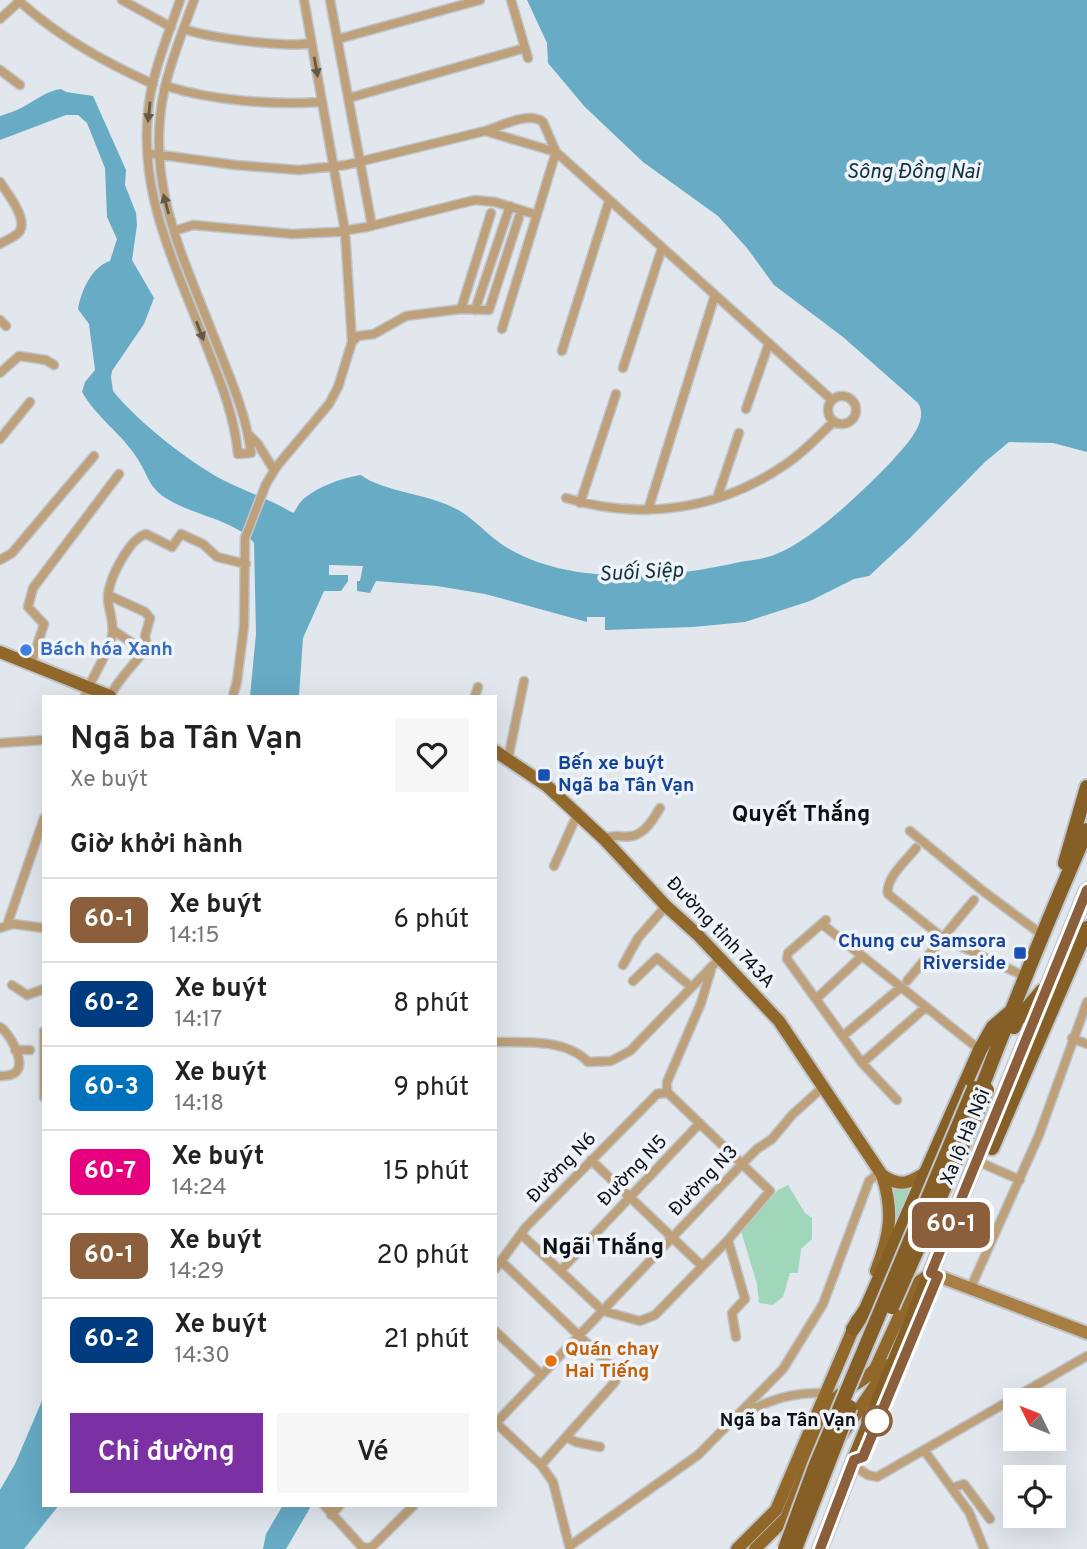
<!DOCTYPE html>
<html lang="vi">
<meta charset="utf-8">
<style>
:root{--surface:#fff;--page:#f6f6f6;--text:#222;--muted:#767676;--line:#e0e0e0;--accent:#7b31a4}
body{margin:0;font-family:Overpass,sans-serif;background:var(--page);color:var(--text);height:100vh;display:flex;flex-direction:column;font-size:26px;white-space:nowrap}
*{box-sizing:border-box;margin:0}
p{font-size:23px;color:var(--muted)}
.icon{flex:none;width:38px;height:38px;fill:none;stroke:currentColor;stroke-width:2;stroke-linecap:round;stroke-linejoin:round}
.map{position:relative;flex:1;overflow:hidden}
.details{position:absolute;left:42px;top:695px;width:455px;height:812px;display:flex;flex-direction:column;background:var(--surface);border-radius:0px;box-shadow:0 7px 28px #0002}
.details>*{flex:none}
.badge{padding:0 14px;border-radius:10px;font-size:24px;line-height:46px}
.needle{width:46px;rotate:313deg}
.tools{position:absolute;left:1003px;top:1388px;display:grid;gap:14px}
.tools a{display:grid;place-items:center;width:63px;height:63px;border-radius:0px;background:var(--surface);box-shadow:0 7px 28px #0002;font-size:35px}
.map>.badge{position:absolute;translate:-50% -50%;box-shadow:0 0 0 4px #fff}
h2{padding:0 28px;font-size:26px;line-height:63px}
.round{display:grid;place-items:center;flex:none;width:74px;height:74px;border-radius:0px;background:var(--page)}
.headline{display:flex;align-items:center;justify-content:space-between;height:119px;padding:0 28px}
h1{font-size:33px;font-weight:600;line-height:52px}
.action{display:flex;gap:14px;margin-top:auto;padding:14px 28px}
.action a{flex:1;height:80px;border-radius:0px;background:var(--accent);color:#fff;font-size:28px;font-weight:600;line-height:80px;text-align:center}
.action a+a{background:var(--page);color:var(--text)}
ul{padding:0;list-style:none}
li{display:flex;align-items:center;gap:21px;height:84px;padding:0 28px;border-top:2px solid var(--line)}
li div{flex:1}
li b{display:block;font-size:26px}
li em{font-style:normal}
li .badge{min-width:77px;font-weight:700;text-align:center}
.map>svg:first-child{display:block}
.green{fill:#a0d7bb}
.water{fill:#67abc5}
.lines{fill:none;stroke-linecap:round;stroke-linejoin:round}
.minor-casing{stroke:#bfc5ca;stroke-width:11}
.secondary-casing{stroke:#bfc5ca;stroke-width:16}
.primary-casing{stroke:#bfc5ca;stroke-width:16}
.trunk-casing{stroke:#bfc5ca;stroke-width:18}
.minor{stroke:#bea17b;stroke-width:8}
.secondary{stroke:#a97e42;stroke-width:12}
.primary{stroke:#91682a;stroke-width:12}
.trunk{stroke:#865f26;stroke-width:14}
.trunk-bridge-casing{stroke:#bfc5ca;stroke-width:18;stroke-linecap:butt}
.trunk-bridge{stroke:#865f26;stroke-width:14}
.oneway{fill:#665846}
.line-casing{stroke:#fff;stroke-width:16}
.line{stroke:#8b5e3c;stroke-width:10}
.shop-dot{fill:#3f7fe0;stroke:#eef4fa;stroke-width:2.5}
.transit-dot{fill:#1a4fb4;stroke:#eef4fa;stroke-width:2.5}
.food-dot{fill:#e8710a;stroke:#eef4fa;stroke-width:2.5}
.stop-dot{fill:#fff;stroke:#8b5e3c;stroke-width:3.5}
.labels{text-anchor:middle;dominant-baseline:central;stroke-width:7;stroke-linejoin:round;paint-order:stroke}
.shop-label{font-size:19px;font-weight:bold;fill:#366cbe;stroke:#eef4fa;text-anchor:start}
.transit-label{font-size:19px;font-weight:bold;fill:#164399;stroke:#eef4fa;text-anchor:start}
.street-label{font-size:19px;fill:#0e1012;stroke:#eef4fa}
.food-label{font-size:19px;font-weight:bold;fill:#c56008;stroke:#eef4fa;text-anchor:start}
.stop-label{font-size:19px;font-weight:bold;fill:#0e1012;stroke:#eef4fa;text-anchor:end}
.water-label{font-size:21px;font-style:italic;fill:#10313d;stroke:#eef4fa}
.quarter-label{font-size:23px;font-weight:bold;fill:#0e1012;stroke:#eef4fa}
</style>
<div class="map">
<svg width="1087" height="1549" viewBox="0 0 1087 1549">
<rect width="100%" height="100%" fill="#e1e7ed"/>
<path class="green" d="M918,1183L894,1241L895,1222L892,1185Z
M788,1185L805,1213L812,1218V1239L801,1249L798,1273H790L783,1297L773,1305L759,1303L757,1284L741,1231L778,1190Z"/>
<path class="water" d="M527,0H1087V452L1053,443L1009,442L985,462L911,537L869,576L854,579L810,601L745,622L693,627L605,630V617H587V622L485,594L437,586L376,581L370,593L357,591V581H360L363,566L329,565V575H348V581L341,591H324L303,638L299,696H250L256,634L254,543C239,522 194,515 169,500C148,488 149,476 137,458C122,434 96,417 82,392L85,382L95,370L89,324L78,309C81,292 91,267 110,261L117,239L107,217L105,168L87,123L78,115H66L0,140V116C8,113 16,111 23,107C36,100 46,91 61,89L66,92L93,96L126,170L125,185L136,213L137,225L132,260L154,298L144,324L112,371L111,377L113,391C138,422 193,466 229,483C250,493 273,501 293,513C296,510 297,507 299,504C310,489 344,477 361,475C383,492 432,494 460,511C478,522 492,540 511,550C575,586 671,578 740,562C752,560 765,559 776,554C813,540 864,490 892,461C904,447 930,422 918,403L843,337L774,285L747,248L718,216L643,162L584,106L548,63L547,43Z
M44,1396V1505H59L24,1549H0V1490L15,1464Z
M283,1505H309L310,1508L286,1549H263L266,1534Z"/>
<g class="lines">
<defs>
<path id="minor" d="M18,0C56,35 106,63 153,84
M122,0L171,27
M180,0C170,30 157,60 151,91C134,183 171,254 203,337C218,376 234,412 238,454L251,453C246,412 229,376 214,337C182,254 145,183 164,91C171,60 183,30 194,0
M304,0L345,231L352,342
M330,0L372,226
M511,0L528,58
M0,19L21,0
M184,29C210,38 285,48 311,43
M338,39L480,0
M0,70L20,85
M166,86C213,101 273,105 322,102
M349,98L525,48
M485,131C501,126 529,111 543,122L556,152L832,400
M154,154L235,165L299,170L346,165L485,131L556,152
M174,231L193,225L292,234L336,232L367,227L475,200L495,202L537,215
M0,244C6,240 16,237 20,231C27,217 7,193 0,182
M461,309L491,213
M475,310L510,206
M0,320L6,326
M502,329L556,152
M562,351L609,201
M623,368L662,248
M0,373L19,356L46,360L54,365
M828 410a14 14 0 1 1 28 0a14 14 0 1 1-28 0Z
M746,409L769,343
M248,434L258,444L274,470
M0,439L30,402
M566,498C642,521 720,510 786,464C804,452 819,436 834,421
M717,498L739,433
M580,503L616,394
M648,510L715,295
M0,560L12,553L94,456
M108,595L145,612L150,618L145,636L147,646C135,665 120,676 110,696
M113,630L144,651
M31,664L44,624L28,607L33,588L119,474
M85,696C92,676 107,657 112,636C115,622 108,611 108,598C108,580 129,539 146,534L172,547L181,534L203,544L217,557L246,564
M233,696L237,681L244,626L245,538L266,484L277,466L329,404L338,387L352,342L358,336L374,334L406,316L461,309L489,310L519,217
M475,696L478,687
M0,743L44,740
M508,759L524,681
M910,831L983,891L1041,934
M604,839C617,833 620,838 632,836C645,834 654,818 660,808
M916,848C907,860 885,878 888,894L943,938L1024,976
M554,866L577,815
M826,920L788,953L787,959L862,1063L897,1100
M822,924L980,1050
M7,925L44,818
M0,928L13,924L44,928
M623,965L638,938L666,906
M633,981L657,958L690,986
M907,981L974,900
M12,985L27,995L44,989
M816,999L862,956
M0,1027C9,1032 26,1062 16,1072C12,1076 5,1076 0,1076
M44,1031V1097
M844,1035L900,988
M1072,1038L1087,1044
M495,1042C524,1042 567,1039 588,1062L611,1061L630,1051L720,958
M15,1050H30
M862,1063L926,1007
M667,1092V1082L701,1003L711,970
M591,1160L702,1266
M977,1161L1020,1180
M728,1240L745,1299L732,1313L736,1337
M502,1262L617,1372V1378L614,1383L541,1465
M495,1269L526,1227L657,1094L667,1092L770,1191L728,1240L655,1315L640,1321L603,1311L521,1234
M561,1270L700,1123
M971,1287L1039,1135L1087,1002
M495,1331L542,1375
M742,1414C773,1399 791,1392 826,1393
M496,1423L541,1465L553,1482L570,1549
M495,1424L742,1164L757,1149L772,1139L792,1115L823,1087
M566,1437L576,1442L600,1447
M924,1450L969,1512L984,1549
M852,1465L868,1475L877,1477L1087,1356
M952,1488L964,1484L990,1519
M324,1505L361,1546L367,1548L373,1546L414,1505
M331,1515L340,1505
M571,1545L698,1455L783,1369L823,1304L869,1181L880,1172"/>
<path id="secondary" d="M938,1276L1087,1333"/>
<path id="primary" d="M0,652L110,696
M495,751L547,786L604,839L666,906L697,934L779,1021L882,1175C894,1212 890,1235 876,1271
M882,1175C901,1188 910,1183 928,1171
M843,1433L875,1386L885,1365
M737,1549L776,1510L857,1320
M755,1549L786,1518L836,1398C848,1386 864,1382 875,1369L913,1286L931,1273"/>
<path id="trunk" d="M1065,863L1087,787
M1014,1027L1017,1020L1042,991
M980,1092C1014,1004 1049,917 1087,830
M992,1148L1087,928
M853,1329L866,1309L980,1050L993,1027L1014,1009
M820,1549L854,1460L1087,890"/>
</defs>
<use href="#minor" class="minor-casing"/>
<use href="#secondary" class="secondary-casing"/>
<use href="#primary" class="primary-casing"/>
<use href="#trunk" class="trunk-casing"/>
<use href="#minor" class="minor"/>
<use href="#secondary" class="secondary"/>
<use href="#primary" class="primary"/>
<use href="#trunk" class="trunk"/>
<defs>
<path id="trunk-bridge" d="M892,1307L987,1090
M785,1549L815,1467L974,1088
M795,1549L850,1407"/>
</defs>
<use href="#trunk-bridge" class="trunk-bridge-casing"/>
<use href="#trunk-bridge" class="trunk-bridge"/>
</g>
<defs><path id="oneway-solid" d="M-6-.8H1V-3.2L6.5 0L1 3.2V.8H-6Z" transform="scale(1.75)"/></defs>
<g class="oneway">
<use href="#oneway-solid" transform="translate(316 67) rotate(80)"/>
<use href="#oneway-solid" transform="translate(149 112) rotate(96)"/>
<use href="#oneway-solid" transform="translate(166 204) rotate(-105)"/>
<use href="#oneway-solid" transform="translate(200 331) rotate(69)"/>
</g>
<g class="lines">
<defs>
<path id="line" d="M820,1549L854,1460L863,1457L938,1276L931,1273L1087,890"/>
</defs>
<use href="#line" class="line-casing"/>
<use href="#line" class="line"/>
</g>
<circle class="shop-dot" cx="26" cy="650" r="7"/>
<g class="transit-dot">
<rect x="537" y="768" width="14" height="14" rx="3.5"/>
<rect x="1013" y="946" width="14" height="14" rx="3.5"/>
</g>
<circle class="food-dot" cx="551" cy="1361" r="7"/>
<circle class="stop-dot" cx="877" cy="1421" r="14"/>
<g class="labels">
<g class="shop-label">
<text x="40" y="650">Bách hóa Xanh</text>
</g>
<g class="transit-label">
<text x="558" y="764">Bến xe buýt<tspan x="558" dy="22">Ngã ba Tân Vạn</tspan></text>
<text x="1006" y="942" text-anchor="end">Chung cư Samsora<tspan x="1006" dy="22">Riverside</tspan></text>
</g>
<g class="street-label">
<text transform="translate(720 933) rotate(46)">Đường tỉnh 743A</text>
<text transform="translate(966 1137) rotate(-68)">Xa lộ Hà Nội</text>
<text transform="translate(562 1168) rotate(-46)">Đường N6</text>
<text transform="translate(633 1171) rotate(-46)">Đường N5</text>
<text transform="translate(704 1181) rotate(-46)">Đường N3</text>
</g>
<g class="food-label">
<text x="565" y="1350">Quán chay<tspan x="565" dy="22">Hai Tiếng</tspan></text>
</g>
<g class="stop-label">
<text x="856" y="1421">Ngã ba Tân Vạn</text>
</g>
<g class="water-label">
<text x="913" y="172">Sông Đồng Nai</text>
<text transform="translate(641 573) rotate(-3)">Suối Siệp</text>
</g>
<g class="quarter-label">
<text x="801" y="815">Quyết Thắng</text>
<text x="603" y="1248">Ngãi Thắng</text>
</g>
</g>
</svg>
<div class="tools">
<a><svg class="needle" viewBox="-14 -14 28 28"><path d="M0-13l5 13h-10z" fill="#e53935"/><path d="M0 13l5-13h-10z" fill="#767676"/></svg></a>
<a><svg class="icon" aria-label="locate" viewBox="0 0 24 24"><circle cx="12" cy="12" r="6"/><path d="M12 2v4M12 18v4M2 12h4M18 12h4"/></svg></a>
</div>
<b class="badge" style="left:951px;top:1225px;background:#8b5e3c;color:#fff">60-1</b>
<section class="details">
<div class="headline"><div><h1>Ngã ba Tân Vạn</h1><p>Xe buýt</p></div><a class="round"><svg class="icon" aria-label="heart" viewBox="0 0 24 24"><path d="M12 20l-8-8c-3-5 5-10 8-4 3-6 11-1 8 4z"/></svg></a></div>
<h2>Giờ khởi hành</h2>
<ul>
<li><span class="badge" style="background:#8b5e3c;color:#fff">60-1</span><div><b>Xe buýt</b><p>14:15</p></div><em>6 phút</em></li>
<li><span class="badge" style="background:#003b80;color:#fff">60-2</span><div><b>Xe buýt</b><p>14:17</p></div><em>8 phút</em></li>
<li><span class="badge" style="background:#0072bc;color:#fff">60-3</span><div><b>Xe buýt</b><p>14:18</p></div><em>9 phút</em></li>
<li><span class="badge" style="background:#e6007e;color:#fff">60-7</span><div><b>Xe buýt</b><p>14:24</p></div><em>15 phút</em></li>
<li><span class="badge" style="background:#8b5e3c;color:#fff">60-1</span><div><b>Xe buýt</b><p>14:29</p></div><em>20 phút</em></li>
<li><span class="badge" style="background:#003b80;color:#fff">60-2</span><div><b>Xe buýt</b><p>14:30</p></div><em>21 phút</em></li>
</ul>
<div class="action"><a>Chỉ đường</a><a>Vé</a></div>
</section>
</div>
